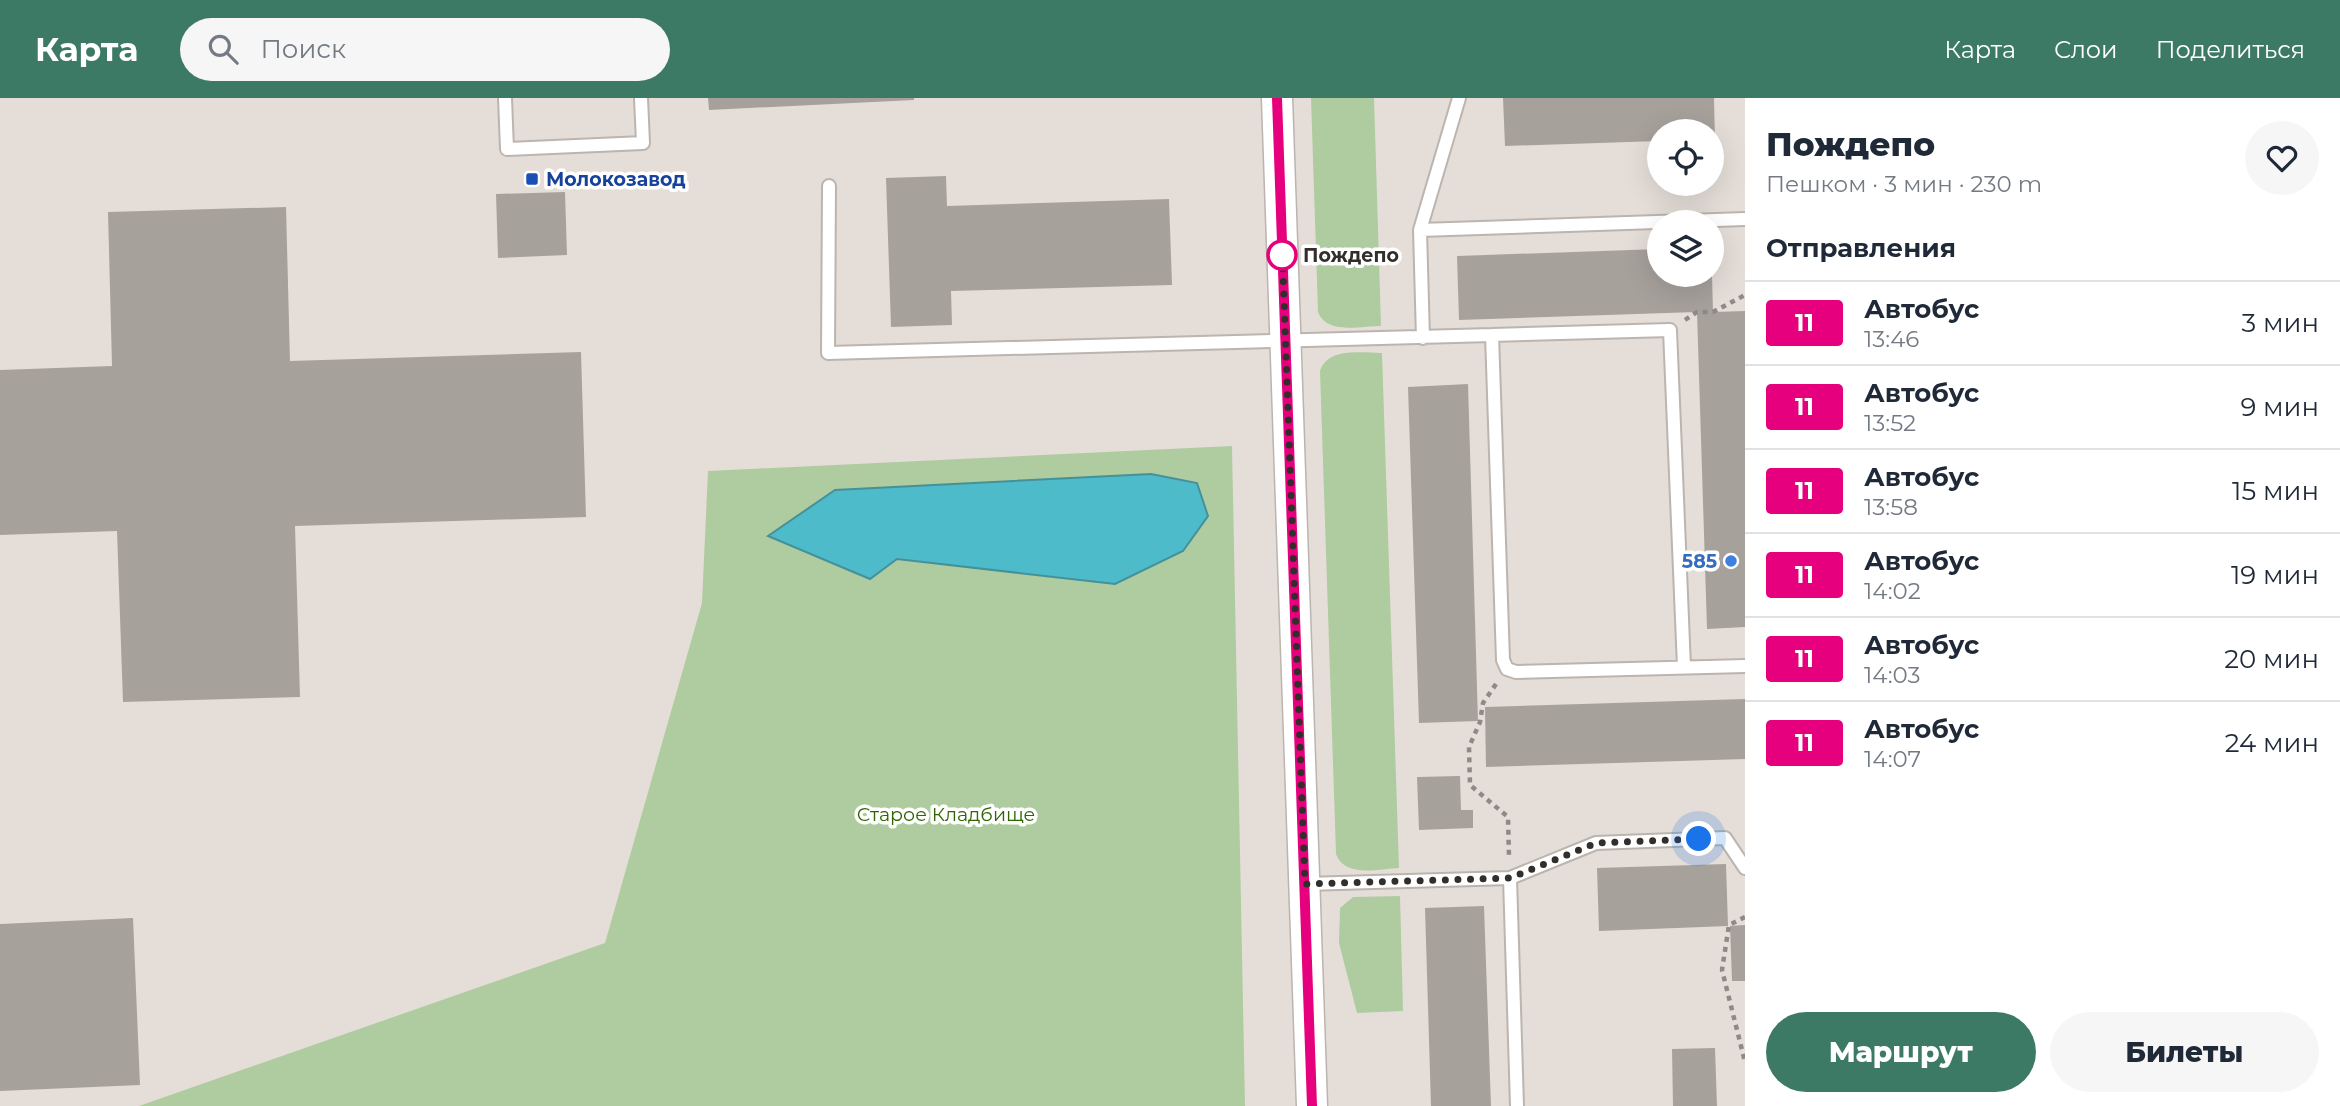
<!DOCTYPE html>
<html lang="ru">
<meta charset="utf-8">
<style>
:root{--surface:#fff;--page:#f6f6f7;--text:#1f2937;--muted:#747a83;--line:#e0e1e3;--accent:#3d7a66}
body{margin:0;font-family:Montserrat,sans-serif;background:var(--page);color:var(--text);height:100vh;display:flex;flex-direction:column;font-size:26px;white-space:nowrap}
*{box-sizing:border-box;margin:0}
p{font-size:23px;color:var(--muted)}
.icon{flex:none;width:38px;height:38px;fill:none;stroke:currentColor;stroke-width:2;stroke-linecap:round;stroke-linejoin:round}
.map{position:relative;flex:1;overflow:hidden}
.side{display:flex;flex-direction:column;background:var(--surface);width:595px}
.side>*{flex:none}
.badge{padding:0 14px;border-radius:5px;font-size:24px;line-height:46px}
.fabs{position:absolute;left:1647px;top:21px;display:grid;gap:14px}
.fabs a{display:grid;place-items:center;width:77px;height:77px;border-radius:50%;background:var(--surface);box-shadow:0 7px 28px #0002;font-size:35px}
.you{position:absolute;width:35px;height:35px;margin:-18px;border:5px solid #fff;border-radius:50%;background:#1a73e8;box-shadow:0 0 0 10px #1a73e833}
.map>.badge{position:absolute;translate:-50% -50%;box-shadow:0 0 0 4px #fff}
h2{padding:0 21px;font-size:26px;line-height:63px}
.round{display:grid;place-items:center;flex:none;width:74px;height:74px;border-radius:37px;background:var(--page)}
.headline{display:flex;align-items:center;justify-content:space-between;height:119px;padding:0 21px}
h1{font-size:33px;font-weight:800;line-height:52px}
.action{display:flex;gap:14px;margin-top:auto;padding:14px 21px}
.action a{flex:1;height:80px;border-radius:42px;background:var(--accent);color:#fff;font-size:28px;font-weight:800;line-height:80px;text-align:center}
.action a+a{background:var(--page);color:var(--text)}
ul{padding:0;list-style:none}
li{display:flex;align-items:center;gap:21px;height:84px;padding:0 21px;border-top:2px solid var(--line)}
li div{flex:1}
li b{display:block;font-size:26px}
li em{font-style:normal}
li .badge{min-width:77px;font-weight:700;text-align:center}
header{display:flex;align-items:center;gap:42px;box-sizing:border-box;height:98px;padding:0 35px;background:var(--accent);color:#fff}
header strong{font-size:33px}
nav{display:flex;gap:38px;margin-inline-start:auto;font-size:24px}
.search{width:490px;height:63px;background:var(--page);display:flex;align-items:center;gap:18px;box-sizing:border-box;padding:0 24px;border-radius:38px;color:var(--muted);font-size:26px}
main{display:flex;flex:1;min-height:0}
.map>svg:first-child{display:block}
.green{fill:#aecc9f}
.water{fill:#4dbbc9;stroke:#45919a;stroke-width:2}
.building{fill:#a7a19c}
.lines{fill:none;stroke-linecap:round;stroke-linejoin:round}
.service-casing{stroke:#bbb4af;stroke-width:16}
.tertiary-casing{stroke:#bbb4af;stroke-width:33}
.path{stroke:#8f8a86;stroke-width:4.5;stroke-dasharray:5 5;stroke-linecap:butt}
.service{stroke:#fff;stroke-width:12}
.tertiary{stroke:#fff;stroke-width:30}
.line-casing{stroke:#fff;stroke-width:16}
.line{stroke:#e6007e;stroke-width:10}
.walk{stroke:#312e2c;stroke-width:7;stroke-dasharray:0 12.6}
.transit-dot{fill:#1a4fb4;stroke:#fff;stroke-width:2.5}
.stop-dot{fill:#fff;stroke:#e6007e;stroke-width:3.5}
.shop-dot{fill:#3f7fe0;stroke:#fff;stroke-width:2.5}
.labels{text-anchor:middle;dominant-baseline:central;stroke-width:7;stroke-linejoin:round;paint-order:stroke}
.transit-label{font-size:19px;font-weight:bold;fill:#164399;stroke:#fff;text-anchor:start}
.stop-label{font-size:19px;font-weight:bold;fill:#312e2c;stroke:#fff;text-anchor:start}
.shop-label{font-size:19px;font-weight:bold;fill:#366cbe;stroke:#fff;text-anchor:end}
.park-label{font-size:19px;fill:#316503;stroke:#fff}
</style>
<header>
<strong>Карта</strong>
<div class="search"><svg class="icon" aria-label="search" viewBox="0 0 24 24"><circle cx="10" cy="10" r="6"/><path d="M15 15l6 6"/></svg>Поиск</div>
<nav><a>Карта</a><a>Слои</a><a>Поделиться</a></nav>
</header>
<main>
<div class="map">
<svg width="1745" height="1008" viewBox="0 0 1745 1008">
<rect width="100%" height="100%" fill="#e5ded8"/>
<path class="green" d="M1311,0H1374L1381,228C1361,228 1327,237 1318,214Z
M1382,255L1399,770C1378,771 1345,780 1336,756L1320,273C1328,249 1361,255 1382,255Z
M1232,348L1245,1008H139L605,845L702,505L708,373Z
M1400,798L1403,913L1357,915L1339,845L1340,810L1353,799Z"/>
<path class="water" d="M1151,376L1197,385L1208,418L1183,453L1115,486L897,461L870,481L768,438L835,392Z"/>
<path class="building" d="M708,0H914V2L709,12Z
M1503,0H1714L1715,42H1712V33H1659V43L1505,48Z
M946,78L947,108L1169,101L1172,187L951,193L952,227L891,229L886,80Z
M565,94L567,157L498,160L496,96Z
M286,109L290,263L581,254L586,419L295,428L300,599L123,604L117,433L0,437V272L112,268L108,114Z
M1659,151V177H1712L1713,214L1745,213V529L1707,531L1697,214L1459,222L1457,158Z
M1468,286L1478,623L1419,625L1408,289Z
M1745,601V661L1486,669L1485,609Z
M1460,678L1461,712H1473V730L1419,732L1417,679Z
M1726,766L1728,828L1599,833L1597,770Z
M1484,808L1491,1008H1431L1425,810Z
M133,820L140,987L0,993V826Z
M1745,827V883H1732L1730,828Z
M1715,950L1717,1008H1673L1672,951Z"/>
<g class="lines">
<defs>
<path id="service" d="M505,0L507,51L643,45L641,0
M829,88L828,255L1492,237L1503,562L1507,571L1516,574L1745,568
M1420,132L1745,121
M1492,237L1670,232L1684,569
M1423,240L1420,132L1459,0
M1510,780L1517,1008
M1305,786L1510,780L1596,745L1725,740L1745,770"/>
<path id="tertiary" d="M1277,0L1312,1008"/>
</defs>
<use href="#service" class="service-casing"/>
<use href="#tertiary" class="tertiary-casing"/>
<path class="path" d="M1685,222L1697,214H1713L1745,197
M1496,586L1483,605L1480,624L1469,649L1470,687L1508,719L1509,759
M1745,819L1729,827L1722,872L1745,964"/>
<use href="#service" class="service"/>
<use href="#tertiary" class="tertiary"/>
</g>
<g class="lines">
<defs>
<path id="line" d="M1277,0L1312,1008"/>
</defs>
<use href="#line" class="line-casing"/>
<use href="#line" class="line"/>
<path class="walk" d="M1282,157V145L1305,786L1510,780L1596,745L1699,741"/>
</g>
<rect class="transit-dot" x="525" y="74" width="14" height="14" rx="3.5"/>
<circle class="stop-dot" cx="1282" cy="157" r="14"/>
<circle class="shop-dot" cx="1731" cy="463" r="7"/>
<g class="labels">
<g class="transit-label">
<text x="546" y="81">Молокозавод</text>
</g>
<g class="stop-label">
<text x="1303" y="157">Пождепо</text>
</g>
<g class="shop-label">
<text x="1717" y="463">585</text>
</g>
<g class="park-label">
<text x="946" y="716">Старое Кладбище</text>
</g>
</g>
</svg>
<div class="fabs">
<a><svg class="icon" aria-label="locate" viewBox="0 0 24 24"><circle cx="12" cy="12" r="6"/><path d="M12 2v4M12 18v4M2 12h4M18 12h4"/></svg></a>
<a><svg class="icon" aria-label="layers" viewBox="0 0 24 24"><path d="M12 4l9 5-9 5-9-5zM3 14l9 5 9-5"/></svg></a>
</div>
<div class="you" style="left:1699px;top:741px"></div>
</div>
<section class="side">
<div class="headline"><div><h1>Пождепо</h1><p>Пешком · 3 мин · 230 m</p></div><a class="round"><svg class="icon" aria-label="heart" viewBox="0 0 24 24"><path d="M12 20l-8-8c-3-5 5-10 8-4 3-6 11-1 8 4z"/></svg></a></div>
<h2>Отправления</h2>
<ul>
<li><span class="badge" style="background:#e6007e;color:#fff">11</span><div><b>Автобус</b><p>13:46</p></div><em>3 мин</em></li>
<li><span class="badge" style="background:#e6007e;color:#fff">11</span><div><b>Автобус</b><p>13:52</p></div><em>9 мин</em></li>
<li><span class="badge" style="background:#e6007e;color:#fff">11</span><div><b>Автобус</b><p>13:58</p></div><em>15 мин</em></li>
<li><span class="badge" style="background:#e6007e;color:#fff">11</span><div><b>Автобус</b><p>14:02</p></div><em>19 мин</em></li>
<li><span class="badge" style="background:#e6007e;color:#fff">11</span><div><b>Автобус</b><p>14:03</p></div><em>20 мин</em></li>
<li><span class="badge" style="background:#e6007e;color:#fff">11</span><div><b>Автобус</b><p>14:07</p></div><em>24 мин</em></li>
</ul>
<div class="action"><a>Маршрут</a><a>Билеты</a></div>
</section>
</main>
